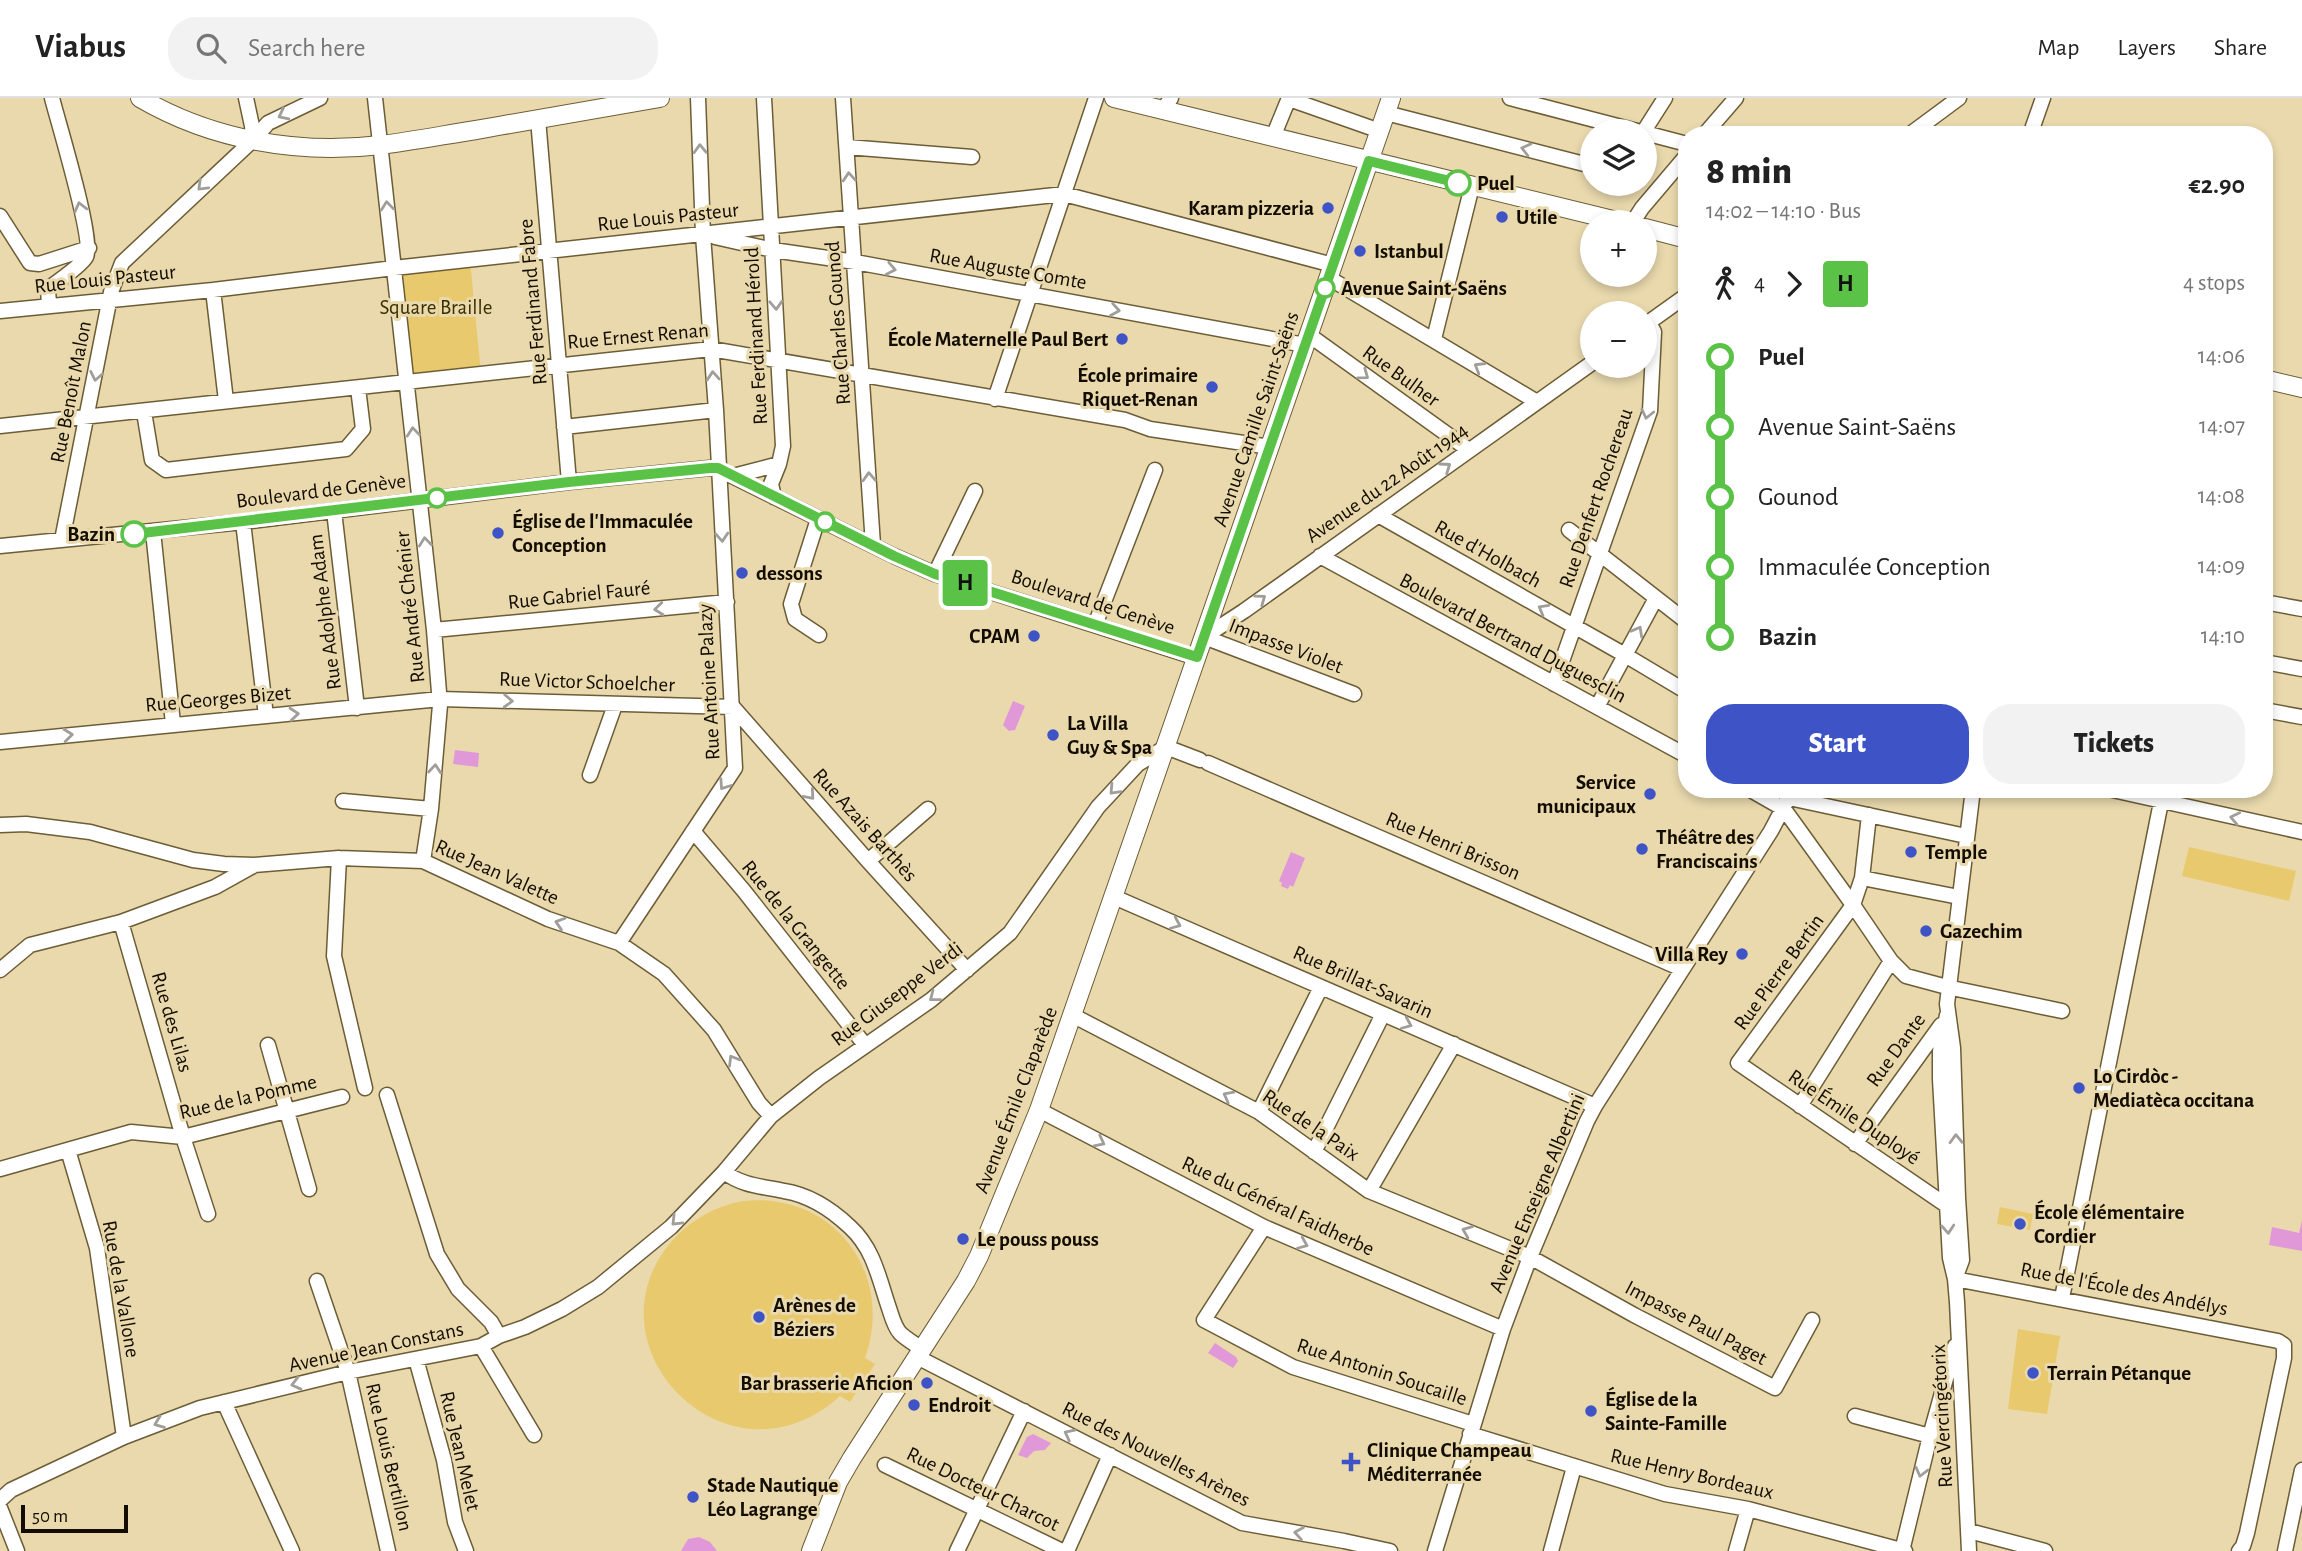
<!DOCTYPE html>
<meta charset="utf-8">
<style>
:root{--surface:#fff;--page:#f2f2f2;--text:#222;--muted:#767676;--line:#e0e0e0;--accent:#3e53c6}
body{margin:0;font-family:"Alegreya Sans",sans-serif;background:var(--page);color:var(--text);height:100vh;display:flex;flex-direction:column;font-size:26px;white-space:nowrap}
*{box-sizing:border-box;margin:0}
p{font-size:23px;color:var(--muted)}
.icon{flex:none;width:38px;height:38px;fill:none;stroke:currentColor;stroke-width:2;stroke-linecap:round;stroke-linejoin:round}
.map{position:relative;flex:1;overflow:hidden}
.drawer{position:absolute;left:1678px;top:28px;width:595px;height:672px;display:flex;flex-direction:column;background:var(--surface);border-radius:28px;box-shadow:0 4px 10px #0003}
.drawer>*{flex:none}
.badge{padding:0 14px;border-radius:5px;font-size:24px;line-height:46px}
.buttons{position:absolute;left:1580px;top:21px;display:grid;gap:14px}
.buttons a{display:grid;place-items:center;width:77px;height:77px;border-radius:50%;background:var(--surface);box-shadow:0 4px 10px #0003;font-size:35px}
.scale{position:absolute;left:21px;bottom:18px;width:107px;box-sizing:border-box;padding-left:7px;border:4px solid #130d01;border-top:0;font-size:19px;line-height:24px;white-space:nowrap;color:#130d01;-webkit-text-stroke:5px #e9d9ad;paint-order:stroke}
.map>.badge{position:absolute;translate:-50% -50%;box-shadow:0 0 0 4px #fff}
.legs{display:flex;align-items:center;gap:10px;height:77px;padding:0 28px;font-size:23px}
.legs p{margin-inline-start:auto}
.headline{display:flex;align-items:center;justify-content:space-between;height:119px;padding:0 28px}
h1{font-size:38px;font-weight:800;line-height:52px}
.primary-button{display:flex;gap:14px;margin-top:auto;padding:14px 28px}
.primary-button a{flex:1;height:80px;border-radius:28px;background:var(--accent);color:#fff;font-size:28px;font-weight:800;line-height:80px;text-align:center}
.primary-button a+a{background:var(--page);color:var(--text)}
ul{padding:0 28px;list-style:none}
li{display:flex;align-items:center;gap:24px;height:70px;font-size:26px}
li i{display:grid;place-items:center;width:10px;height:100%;margin:0 9px;background:currentColor}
li i::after{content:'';width:18px;height:18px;margin:-9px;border:5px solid;border-radius:50%;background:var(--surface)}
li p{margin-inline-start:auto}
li:first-child i{background:linear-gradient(#0000 50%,currentColor 0)}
li:last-child i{background:linear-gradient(currentColor 50%,#0000 0)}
header{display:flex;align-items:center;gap:42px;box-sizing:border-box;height:98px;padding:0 35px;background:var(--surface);border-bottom:2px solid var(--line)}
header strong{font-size:33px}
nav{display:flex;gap:38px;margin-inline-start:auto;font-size:24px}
.search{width:490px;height:63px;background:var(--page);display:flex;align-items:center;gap:18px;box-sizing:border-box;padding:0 24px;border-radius:28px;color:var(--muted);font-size:26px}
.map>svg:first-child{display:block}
.green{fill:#e9c96e}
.water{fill:#e098d8}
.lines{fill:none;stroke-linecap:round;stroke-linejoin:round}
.minor-casing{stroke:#6c5d36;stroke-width:17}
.major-casing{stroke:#6c5d36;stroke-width:20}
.minor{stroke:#fff;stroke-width:14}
.major{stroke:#fff;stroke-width:18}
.oneway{stroke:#a19e99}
.line-1-casing{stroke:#fff;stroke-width:16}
.line-1{stroke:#59c247;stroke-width:10}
.stop-1-dot{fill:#fff;stroke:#59c247;stroke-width:3.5}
.poi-dot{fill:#3e53c6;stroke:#e9d9ad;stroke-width:2.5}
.labels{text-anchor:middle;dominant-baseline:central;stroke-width:6;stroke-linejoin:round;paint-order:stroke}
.stop-label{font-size:21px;font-weight:bold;fill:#130d01;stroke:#e9d9ad;text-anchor:start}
.poi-label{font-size:21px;font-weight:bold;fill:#130d01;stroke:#e9d9ad;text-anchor:start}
.street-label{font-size:21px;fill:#130d01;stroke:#e9d9ad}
.park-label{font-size:21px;fill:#3b2e03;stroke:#e9d9ad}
</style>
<header>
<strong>Viabus</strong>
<div class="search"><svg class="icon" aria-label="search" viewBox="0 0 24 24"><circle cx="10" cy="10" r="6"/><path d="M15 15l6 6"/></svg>Search here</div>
<nav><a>Map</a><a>Layers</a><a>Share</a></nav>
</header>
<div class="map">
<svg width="2302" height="1453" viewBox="0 0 2302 1453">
<rect width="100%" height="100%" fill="#e9d9ad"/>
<path class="green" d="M470,162L481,276L407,285L394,170Z
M2189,749L2296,773L2289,803L2182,778Z
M743,1103C834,1093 895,1176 865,1260L875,1266L850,1304L840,1298C730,1398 582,1250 671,1144C690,1122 715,1108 743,1103Z
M2000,1109L2033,1116L2030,1132L1997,1126Z
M2018,1231L2060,1238L2047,1316L2008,1311Z"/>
<path class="water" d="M1013,603L1025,608L1015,632L1009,633L1003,627Z
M455,652L479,655L478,669L453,666Z
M1291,754L1305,760L1293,789L1290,787L1288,791L1281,788L1282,785L1279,783Z
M2302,1122V1153L2269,1147L2272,1129L2299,1135Z
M1215,1245L1236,1259L1238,1263L1233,1270L1208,1255Z
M1033,1336L1051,1345L1045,1352L1034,1353L1027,1360L1018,1357L1027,1339Z
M699,1439L710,1444L717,1453H681L688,1441Z"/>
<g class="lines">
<defs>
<path id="minor" d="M246,0L252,28L253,42
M375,0L434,532L440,607L431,711L423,763
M843,0L873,447
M1510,0L1637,33
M1289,1L1380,33
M1163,12L1171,0
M1386,15L1592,68
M538,21L569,384
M1644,33L1665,0
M1645,35L1687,46
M1704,37L1736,0
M1909,37L1959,0
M2030,37L2043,0
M1273,39L1289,0
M847,49L972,59
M0,118L30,165L39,166L89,150
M1633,124L1642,110L1687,57
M715,139L773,152L855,164L1305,247
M1329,180L1537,304
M213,192L226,303
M49,207L48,191C58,183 80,169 86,159C95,144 58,24 52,0
M0,213L213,192L394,170L1064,96L1333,167
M1645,227L1687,197
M1309,237L1469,352
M1434,241L1472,88
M995,301L1096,0
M144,314L152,362L166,372L346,351L363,331L358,290
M0,328L711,251L1125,322L1150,331L1270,349
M564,329L716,312
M733,378L779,366L783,348L764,0
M774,399L771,386L779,366
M334,413L357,610
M1378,417L1625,557L1687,594
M818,421L791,506L795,521L819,537
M243,424L266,618
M1569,432L1687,524
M153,433L173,626
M62,442L111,194L122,165L253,42L268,25L320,0
M0,448L243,424L569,384L710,370L718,371L894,458L935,476L1197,560
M1320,458L1687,658
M935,476L975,393
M2264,504L2302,511
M1095,527L1155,372
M434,532L727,504
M1204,539L1244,513L1592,265
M1204,539L1354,596
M2264,564L2302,571
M1554,586L1650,313L1654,234L1649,225
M1597,609L1656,500
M2264,612L2302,619
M0,644L440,601L733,609L868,763L967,872
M1208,665L1682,871
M590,677L615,607
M1749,691L1784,711L1853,807L1891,863L1906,878L1947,889L2062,913
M2108,691L2302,734
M1789,700L1966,738
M343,703L431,711
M1869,717L1862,780L1853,807L1738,965L1946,1107
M0,727L26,726L90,734L193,762L224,766L254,767L339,760L423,763L548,821L619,845L664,876L714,932L759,1005L771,1018
M693,733L744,793L865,947
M339,760L334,858L365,990
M868,763L928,711
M1862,780L1959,799
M1114,799L1595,1008
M121,824L183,1039L208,1116
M619,845L735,670L716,312L703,137L698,0
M0,872L30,847L121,824L215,789L253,768
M1072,917L1259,1014L1369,1093L1530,1159L1634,1217L1775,1290L1812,1222
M1947,917L1940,953V981L1950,1160L1955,1181L1957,1204L1969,1453
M268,947L309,1091
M387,997L437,1156L458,1191L491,1224L499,1238
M1800,1008L1891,863
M1039,1012L1264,1129L1503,1231
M1259,1014L1321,889
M1855,1046L1941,927
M68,1052L97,1150L124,1339
M1314,1054L1383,916
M0,1071L131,1034L183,1039L342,999
M724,1074C743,1088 761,1088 784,1093C810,1097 831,1111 850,1129C874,1151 879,1181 889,1210C892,1219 894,1228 900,1235C906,1241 915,1246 922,1251
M1369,1093L1454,946
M1264,1129L1204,1222L1293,1269L1473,1326
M1955,1181L2278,1243L2284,1247V1260L2247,1435L2243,1448L2239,1453
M1955,1181L1962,1162L1958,1100L1953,950L1947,906L1973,691
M317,1183L348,1274L388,1453
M2062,1200L2161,704
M481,1248L534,1337
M917,1259L1242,1425L1344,1443L1390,1453
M416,1261L444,1362L455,1424L466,1453
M224,1304L292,1453
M1855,1318L1930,1338
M1470,1336L1665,1396L1748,1411L1905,1453
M885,1367L1062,1453
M0,1402L11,1392L124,1339L200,1310L348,1274L481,1248L499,1238L525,1229L562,1211L598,1189L671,1129L724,1074L771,1018L819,980L931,902L1010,835L1098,709L1138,666L1166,649L1200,662
M0,1410L17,1453
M1969,1433L2045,1453
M957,1453L1024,1313
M1067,1453L1110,1357
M1435,1453L1503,1231L1530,1159L1587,1023L1595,1008L1771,733L1793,691
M1551,1453L1574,1369
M1736,1453L1748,1411
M1902,1453L1930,1338L1955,1248
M2285,1453L2302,1372"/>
<path id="major" d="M140,0C212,42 298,57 381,47C413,43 444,37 476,32C537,21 598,11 660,0
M1114,0L1621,124
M1645,130L1687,141
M2264,281L2302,290
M811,1453L838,1384L852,1360L966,1183L979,1158L1039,1012L1391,0"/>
</defs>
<use href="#minor" class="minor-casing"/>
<use href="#major" class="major-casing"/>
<use href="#minor" class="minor"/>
<use href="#major" class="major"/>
</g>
<defs><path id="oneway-chevron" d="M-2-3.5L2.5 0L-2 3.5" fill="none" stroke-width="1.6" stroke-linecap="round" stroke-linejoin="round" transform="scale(1.75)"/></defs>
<g class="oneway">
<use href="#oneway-chevron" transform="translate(283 17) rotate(154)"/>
<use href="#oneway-chevron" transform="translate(700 51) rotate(-92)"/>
<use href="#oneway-chevron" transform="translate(1526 51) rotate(-166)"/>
<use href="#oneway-chevron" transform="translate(849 79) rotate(-94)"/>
<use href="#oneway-chevron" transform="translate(202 88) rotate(136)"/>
<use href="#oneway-chevron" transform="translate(387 108) rotate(-96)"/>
<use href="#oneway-chevron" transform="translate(80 109) rotate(-104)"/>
<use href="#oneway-chevron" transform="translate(891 171) rotate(11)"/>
<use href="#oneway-chevron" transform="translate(776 207) rotate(87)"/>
<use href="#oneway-chevron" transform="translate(1115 212) rotate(10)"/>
<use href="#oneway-chevron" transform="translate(1479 269) rotate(-149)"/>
<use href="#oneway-chevron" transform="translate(1364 277) rotate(36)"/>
<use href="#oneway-chevron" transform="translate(96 278) rotate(101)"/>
<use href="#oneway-chevron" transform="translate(713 278) rotate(-94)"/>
<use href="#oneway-chevron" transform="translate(1647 316) rotate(103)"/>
<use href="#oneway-chevron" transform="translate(413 334) rotate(-96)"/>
<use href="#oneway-chevron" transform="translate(1446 369) rotate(-35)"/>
<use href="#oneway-chevron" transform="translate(869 379) rotate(-93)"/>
<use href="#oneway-chevron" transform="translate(722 439) rotate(86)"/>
<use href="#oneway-chevron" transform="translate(425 444) rotate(-96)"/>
<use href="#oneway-chevron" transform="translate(1261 501) rotate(-36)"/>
<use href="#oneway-chevron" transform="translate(659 511) rotate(174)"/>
<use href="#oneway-chevron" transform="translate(1543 511) rotate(-151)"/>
<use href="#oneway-chevron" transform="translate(1638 533) rotate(-61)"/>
<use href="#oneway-chevron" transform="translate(508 603) rotate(2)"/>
<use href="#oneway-chevron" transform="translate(294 616) rotate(-5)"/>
<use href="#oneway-chevron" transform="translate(68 637) rotate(-6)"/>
<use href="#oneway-chevron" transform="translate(435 671) rotate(-85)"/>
<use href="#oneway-chevron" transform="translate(724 687) rotate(124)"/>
<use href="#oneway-chevron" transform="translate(1114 692) rotate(133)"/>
<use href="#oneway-chevron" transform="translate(810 697) rotate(49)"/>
<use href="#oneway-chevron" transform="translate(2235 720) rotate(-168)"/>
<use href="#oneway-chevron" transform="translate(560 825) rotate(-162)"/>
<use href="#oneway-chevron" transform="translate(1176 826) rotate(23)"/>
<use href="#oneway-chevron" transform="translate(934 899) rotate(142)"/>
<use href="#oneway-chevron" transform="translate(1407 926) rotate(23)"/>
<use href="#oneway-chevron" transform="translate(733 962) rotate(-121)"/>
<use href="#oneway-chevron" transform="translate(1228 998) rotate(-152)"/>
<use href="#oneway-chevron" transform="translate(1956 1041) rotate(-92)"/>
<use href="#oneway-chevron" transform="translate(1100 1044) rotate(27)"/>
<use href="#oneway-chevron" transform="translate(676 1123) rotate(135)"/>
<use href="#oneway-chevron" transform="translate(1948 1131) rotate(86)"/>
<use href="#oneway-chevron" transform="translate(1467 1133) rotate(-158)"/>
<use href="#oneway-chevron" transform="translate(1303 1146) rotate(23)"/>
<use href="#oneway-chevron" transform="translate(296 1286) rotate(166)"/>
<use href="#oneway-chevron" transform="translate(159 1325) rotate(159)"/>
<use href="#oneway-chevron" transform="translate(1069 1336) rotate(-153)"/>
<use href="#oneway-chevron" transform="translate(1921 1374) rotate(104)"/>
<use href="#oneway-chevron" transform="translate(1299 1435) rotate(-170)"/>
</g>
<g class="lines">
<defs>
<path id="line-1" d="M134,436L569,384L710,370H718L894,458L935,476L1197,559L1369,63L1458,85"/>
</defs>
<use href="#line-1" class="line-1-casing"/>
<use href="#line-1" class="line-1"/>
</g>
<g class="stop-1-dot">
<circle cx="1458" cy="85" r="12"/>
<circle cx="1325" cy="190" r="9"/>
<circle cx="437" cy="400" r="9"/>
<circle cx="825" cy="424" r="9"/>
<circle cx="134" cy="436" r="12"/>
</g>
<g class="poi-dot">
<circle cx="1328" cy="110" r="7"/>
<circle cx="1502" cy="119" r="7"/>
<circle cx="1360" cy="153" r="7"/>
<circle cx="1122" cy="241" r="7"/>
<circle cx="1212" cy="289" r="7"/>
<circle cx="498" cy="435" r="7"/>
<circle cx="742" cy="475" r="7"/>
<circle cx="1034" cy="538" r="7"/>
<circle cx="1053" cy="637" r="7"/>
<circle cx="1650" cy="696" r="7"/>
<circle cx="1642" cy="751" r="7"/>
<circle cx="1911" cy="754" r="7"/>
<circle cx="1926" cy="833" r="7"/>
<circle cx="1742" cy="856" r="7"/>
<circle cx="2079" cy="990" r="7"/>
<circle cx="2020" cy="1126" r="7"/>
<circle cx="963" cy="1141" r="7"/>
<circle cx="759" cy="1219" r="7"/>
<circle cx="2033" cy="1275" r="7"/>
<circle cx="927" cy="1285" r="7"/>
<circle cx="914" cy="1307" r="7"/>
<circle cx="1591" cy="1313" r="7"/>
<path d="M1347.5 1353.5h7v7h7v7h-7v7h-7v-7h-7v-7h7z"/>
<circle cx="693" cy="1399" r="7"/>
</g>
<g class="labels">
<g class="stop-label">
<text x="1477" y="85">Puel</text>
<text x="1341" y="190">Avenue Saint-Saëns</text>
<text x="115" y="436" text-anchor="end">Bazin</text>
</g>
<g class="poi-label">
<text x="1314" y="110" text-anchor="end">Karam pizzeria</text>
<text x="1516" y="119">Utile</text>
<text x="1374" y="153">Istanbul</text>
<text x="1108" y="241" text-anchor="end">École Maternelle Paul Bert</text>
<text x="1198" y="277" text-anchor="end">École primaire<tspan x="1198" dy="24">Riquet-Renan</tspan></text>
<text x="512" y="423">Église de l'Immaculée<tspan x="512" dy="24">Conception</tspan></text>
<text x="756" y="475">dessons</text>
<text x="1020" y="538" text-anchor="end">CPAM</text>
<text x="1067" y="625">La Villa<tspan x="1067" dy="24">Guy &amp; Spa</tspan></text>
<text x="1636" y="684" text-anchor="end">Service<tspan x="1636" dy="24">municipaux</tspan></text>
<text x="1656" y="739">Théâtre des<tspan x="1656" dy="24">Franciscains</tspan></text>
<text x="1925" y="754">Temple</text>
<text x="1940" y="833">Gazechim</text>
<text x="1728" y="856" text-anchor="end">Villa Rey</text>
<text x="2093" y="978">Lo Cirdòc -<tspan x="2093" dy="24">Mediatèca occitana</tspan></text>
<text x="2034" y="1114">École élémentaire<tspan x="2034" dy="24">Cordier</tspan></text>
<text x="977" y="1141">Le pouss pouss</text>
<text x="773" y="1207">Arènes de<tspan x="773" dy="24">Béziers</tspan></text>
<text x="2047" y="1275">Terrain Pétanque</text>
<text x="913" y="1285" text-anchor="end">Bar brasserie Aficion</text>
<text x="1605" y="1301">Église de la<tspan x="1605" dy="24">Sainte-Famille</tspan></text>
<text x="928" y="1307">Endroit</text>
<text x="1367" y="1352">Clinique Champeau<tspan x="1367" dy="24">Méditerranée</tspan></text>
<text x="707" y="1387">Stade Nautique<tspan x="707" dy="24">Léo Lagrange</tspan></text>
</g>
<g class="street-label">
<text transform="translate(668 119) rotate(-6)">Rue Louis Pasteur</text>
<text transform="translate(1008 171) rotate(10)">Rue Auguste Comte</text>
<text transform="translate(105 181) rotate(-6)">Rue Louis Pasteur</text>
<text transform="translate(533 204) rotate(-95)">Rue Ferdinand Fabre</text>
<text transform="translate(838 225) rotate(-94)">Rue Charles Gounod</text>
<text transform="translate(638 238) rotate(-5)">Rue Ernest Renan</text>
<text transform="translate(756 238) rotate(-93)">Rue Ferdinand Hérold</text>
<text transform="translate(1401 278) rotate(36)">Rue Bulher</text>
<text transform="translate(71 294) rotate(-79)">Rue Benoît Malon</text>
<text transform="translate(1256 321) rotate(-71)">Avenue Camille Saint-Saëns</text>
<text transform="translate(1387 385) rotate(-35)">Avenue du 22 Août 1944</text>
<text transform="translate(321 393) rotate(-7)">Boulevard de Genève</text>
<text transform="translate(1596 400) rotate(-71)">Rue Denfert Rochereau</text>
<text transform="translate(1488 456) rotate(29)">Rue d'Holbach</text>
<text transform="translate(579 497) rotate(-6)">Rue Gabriel Fauré</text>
<text transform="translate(1093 504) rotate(18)">Boulevard de Genève</text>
<text transform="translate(410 509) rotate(-96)">Rue André Chénier</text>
<text transform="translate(325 514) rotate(-97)">Rue Adolphe Adam</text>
<text transform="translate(1513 540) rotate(28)">Boulevard Bertrand Duguesclin</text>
<text transform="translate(1286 548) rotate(21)">Impasse Violet</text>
<text transform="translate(587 584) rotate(2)">Rue Victor Schoelcher</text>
<text transform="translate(709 584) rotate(-93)">Rue Antoine Palazy</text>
<text transform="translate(218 601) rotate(-5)">Rue Georges Bizet</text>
<text transform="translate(865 727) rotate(48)">Rue Azais Barthès</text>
<text transform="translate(1453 748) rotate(23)">Rue Henri Brisson</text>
<text transform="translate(497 774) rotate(24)">Rue Jean Valette</text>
<text transform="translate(796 827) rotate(51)">Rue de la Grangette</text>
<text transform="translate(1779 874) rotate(-54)">Rue Pierre Bertin</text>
<text transform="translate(1363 884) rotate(24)">Rue Brillat-Savarin</text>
<text transform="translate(897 896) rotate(-37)">Rue Giuseppe Verdi</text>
<text transform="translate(172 924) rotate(74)">Rue des Lilas</text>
<text transform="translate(1896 952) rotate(-54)">Rue Dante</text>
<text transform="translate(248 999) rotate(-13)">Rue de la Pomme</text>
<text transform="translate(1016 1002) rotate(-69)">Avenue Émile Claparède</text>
<text transform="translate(1854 1019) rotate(34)">Rue Émile Duployé</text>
<text transform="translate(1311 1027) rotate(34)">Rue de la Paix</text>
<text transform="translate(1537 1095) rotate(-67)">Avenue Enseigne Albertini</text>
<text transform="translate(1278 1108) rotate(25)">Rue du Général Faidherbe</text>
<text transform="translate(121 1191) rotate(80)">Rue de la Vallone</text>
<text transform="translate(2124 1191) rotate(11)">Rue de l'École des Andélys</text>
<text transform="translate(1696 1225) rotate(28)">Impasse Paul Paget</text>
<text transform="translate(376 1249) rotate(-12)">Avenue Jean Constans</text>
<text transform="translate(1382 1274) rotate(18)">Rue Antonin Soucaille</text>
<text transform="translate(1942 1318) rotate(-93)">Rue Vercingétorix</text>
<text transform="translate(460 1353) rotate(77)">Rue Jean Melet</text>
<text transform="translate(1156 1356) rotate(27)">Rue des Nouvelles Arènes</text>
<text transform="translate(389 1359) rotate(77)">Rue Louis Bertillon</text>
<text transform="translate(1692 1376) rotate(13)">Rue Henry Bordeaux</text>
<text transform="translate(983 1391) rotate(26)">Rue Docteur Charcot</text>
</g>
<g class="park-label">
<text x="436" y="209">Square Braille</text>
</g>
</g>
</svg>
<div class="buttons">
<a><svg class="icon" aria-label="layers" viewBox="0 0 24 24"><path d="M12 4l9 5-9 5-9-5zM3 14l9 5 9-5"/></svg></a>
<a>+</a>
<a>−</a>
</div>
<div class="scale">50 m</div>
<b class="badge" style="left:965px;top:485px;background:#59c247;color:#111">H</b>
<section class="drawer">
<div class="headline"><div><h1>8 min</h1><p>14:02 – 14:10 · Bus</p></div><b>€2.90</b></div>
<div class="legs"><svg class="icon" aria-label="walk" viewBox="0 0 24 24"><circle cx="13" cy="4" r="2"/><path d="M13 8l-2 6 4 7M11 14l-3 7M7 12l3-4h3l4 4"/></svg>4<svg class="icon" aria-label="forward" viewBox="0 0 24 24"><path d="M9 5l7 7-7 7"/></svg><b class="badge" style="background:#59c247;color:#111">H</b><p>4 stops</p></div>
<ul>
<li><i style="color:#59c247"></i><b>Puel</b><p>14:06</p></li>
<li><i style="color:#59c247"></i><span>Avenue Saint-Saëns</span><p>14:07</p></li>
<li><i style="color:#59c247"></i><span>Gounod</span><p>14:08</p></li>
<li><i style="color:#59c247"></i><span>Immaculée Conception</span><p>14:09</p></li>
<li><i style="color:#59c247"></i><b>Bazin</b><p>14:10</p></li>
</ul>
<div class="primary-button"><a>Start</a><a>Tickets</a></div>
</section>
</div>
